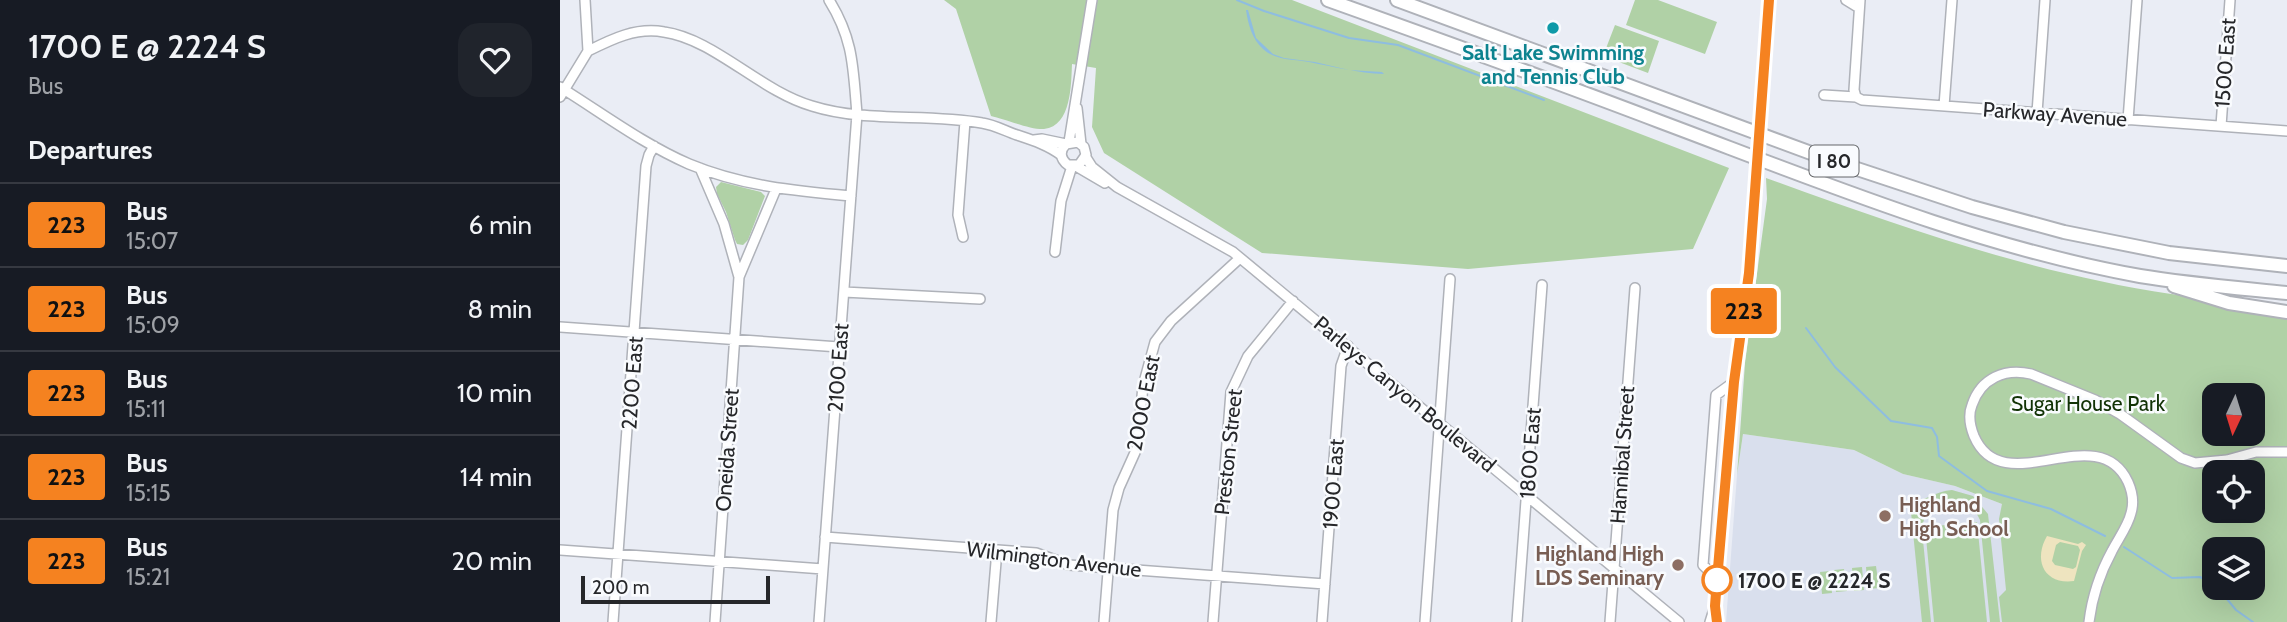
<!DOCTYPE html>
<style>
:root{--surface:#171b24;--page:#20242c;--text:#f1f3f6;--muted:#9ea1a6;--line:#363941}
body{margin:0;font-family:Cabin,sans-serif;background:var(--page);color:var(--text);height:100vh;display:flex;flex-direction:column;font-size:26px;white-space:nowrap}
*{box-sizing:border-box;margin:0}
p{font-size:23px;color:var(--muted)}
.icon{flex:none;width:38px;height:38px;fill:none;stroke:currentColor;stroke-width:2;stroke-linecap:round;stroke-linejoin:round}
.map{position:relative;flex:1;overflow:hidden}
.panel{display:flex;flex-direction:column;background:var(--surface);width:560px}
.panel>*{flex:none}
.badge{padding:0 14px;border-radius:5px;font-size:24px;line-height:46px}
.needle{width:46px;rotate:184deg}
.controls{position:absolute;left:1642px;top:383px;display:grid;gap:14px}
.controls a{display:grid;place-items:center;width:63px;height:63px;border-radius:14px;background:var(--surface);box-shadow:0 7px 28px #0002;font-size:35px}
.scale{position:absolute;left:21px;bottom:18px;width:189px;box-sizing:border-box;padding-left:7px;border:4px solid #26272a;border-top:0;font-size:19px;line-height:24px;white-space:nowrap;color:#26272a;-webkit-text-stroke:5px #f9fbfe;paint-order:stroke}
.map>.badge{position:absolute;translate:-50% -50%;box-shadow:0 0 0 4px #fff}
h2{padding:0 28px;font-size:26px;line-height:63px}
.round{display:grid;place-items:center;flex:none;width:74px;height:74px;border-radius:21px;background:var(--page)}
.overview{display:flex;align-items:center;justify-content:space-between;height:119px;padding:0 28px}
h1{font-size:33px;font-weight:600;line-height:52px}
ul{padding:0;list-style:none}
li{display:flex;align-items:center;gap:21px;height:84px;padding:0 28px;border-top:2px solid var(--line)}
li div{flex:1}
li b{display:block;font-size:26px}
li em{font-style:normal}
li .badge{min-width:77px;font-weight:700;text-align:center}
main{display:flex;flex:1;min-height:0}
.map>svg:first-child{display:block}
.built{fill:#d9dfed}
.green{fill:#b0d1a6;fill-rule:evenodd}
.sand{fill:#eee4bf;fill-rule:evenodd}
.water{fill:#8ebde0}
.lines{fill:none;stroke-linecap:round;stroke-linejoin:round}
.stream{stroke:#8ebde0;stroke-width:2}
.minor-casing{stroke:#afb2b9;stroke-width:12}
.highway-casing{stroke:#afb2b9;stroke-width:16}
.minor{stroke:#fff;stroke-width:9}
.highway{stroke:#fff;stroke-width:12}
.minor-bridge-casing{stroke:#afb2b9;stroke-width:12;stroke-linecap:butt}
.minor-bridge{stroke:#fff;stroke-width:9}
.line-casing{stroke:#fff;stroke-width:16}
.line{stroke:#f58220;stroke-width:10}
.culture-dot{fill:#0f9aa8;stroke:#f9fbfe;stroke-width:2.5}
.education-dot{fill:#8d6e63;stroke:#f9fbfe;stroke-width:2.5}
.stop-dot{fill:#fff;stroke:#f58220;stroke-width:3.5}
.labels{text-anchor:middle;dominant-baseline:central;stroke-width:5;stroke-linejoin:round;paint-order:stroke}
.shield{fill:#f9fbfe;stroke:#65676a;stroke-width:2}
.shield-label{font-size:19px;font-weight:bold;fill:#26272a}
.culture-label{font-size:21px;font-weight:bold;fill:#0d838f;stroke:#f9fbfe}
.street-label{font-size:21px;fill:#26272a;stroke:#f9fbfe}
.park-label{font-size:21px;fill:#113205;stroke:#f9fbfe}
.education-label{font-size:21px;font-weight:bold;fill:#785e54;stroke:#f9fbfe;text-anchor:start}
.stop-label{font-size:21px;font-weight:bold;fill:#26272a;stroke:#f9fbfe;text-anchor:start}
</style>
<main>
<section class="panel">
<div class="overview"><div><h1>1700 E @ 2224 S</h1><p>Bus</p></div><a class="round"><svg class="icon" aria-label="heart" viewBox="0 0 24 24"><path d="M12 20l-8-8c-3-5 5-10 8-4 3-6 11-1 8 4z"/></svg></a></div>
<h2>Departures</h2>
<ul>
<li><span class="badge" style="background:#f58220;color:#111">223</span><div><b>Bus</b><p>15:07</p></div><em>6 min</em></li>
<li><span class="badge" style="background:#f58220;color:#111">223</span><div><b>Bus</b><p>15:09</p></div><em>8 min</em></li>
<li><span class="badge" style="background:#f58220;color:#111">223</span><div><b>Bus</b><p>15:11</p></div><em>10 min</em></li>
<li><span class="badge" style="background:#f58220;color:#111">223</span><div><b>Bus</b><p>15:15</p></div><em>14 min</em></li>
<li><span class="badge" style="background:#f58220;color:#111">223</span><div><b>Bus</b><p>15:21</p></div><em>20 min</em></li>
</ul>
</section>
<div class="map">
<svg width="1727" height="622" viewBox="0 0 1727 622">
<rect width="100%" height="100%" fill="#eaedf5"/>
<path class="built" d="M1183,434L1294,450L1343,474L1395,486L1442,504L1513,622H1166L1177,475Z"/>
<path class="green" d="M384,0H732L1169,168L1133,249L908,269L702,253L544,153L532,127L536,68L512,64C511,83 512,126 484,129C471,130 445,119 431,116L396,9Z
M1075,0H1098L1157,22L1145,54L1066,25Z
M1055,25L1099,41L1088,73L1043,56Z
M1206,178C1338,226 1471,273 1611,294C1649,299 1688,301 1727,307V622H1442L1439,597L1446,590L1439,519L1442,504L1395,486L1343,474L1294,450L1183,434L1177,475L1185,363L1207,199ZM1654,396H1692V434H1654ZM1654,472H1692V511H1654ZM1654,550H1692V588H1654Z
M161,182L201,192L205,196L188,240L183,245L177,244L175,240L166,212L157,194L156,187Z
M1392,490L1413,496L1428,514L1440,622H1430L1420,520C1406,488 1364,496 1362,530L1371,622H1362L1350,502C1367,501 1375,491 1392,490Z
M1417,522L1427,622H1374L1365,527Z
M1316,566L1319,588L1308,589L1306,567Z
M1302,567L1304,590L1294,591L1292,568Z
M1284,569L1287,591L1276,592L1274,570Z
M1270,571L1272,593L1262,594L1260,572Z"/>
<path class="sand" d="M1487,536L1518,544L1522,542L1526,545L1522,551L1514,581C1484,585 1473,560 1487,536ZM1500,542L1518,546L1520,550L1516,567L1513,569L1495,565L1492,561L1496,545Z"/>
<path class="water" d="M686,10H688L696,38L713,54L724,58L755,62L789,70L822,72L824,74C798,73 774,67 749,62C733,59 716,61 703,49C692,39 688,24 686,10Z"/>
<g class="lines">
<path class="stream" d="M677,0L704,11L789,38L838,45L984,100
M1246,328L1275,367L1331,421L1372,428L1377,437L1379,456L1427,491L1491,509L1545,536
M1564,547L1612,578L1640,577L1654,584
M1658,588L1676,610L1693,622"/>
<defs>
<path id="minor" d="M1286,0L1299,8
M28,51C52,39 76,27 104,32C154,39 200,91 252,106C306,123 366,113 422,123C435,125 445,131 457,135C472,140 488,145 501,155
M0,87C42,113 83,144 129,164C182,186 235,191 291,196
M1264,95L1296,97L1302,100L1316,101L1727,131
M0,97L28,51L25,0
M1296,97L1294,90L1300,0
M1384,106L1392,0
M517,108L521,144
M1477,113L1485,0
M1568,120L1577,0
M1201,126L1209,0
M1661,126L1670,0
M474,140L482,139L506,144L518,142L524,147L526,155L519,165H508C500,159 499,151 506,144
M509,142L532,0
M525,156L532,167L557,187L673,252L1119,622
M516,166L545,183
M140,168L164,224L179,277
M403,237L398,215L405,121
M495,252L501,201L512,166
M284,292L420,299
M0,327L279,347
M265,537L476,553L509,565L765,584
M0,550L263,569
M1158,580L1143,565L1156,395L1174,382
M53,622L86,166L89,155L94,146
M155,622L179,277L216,189
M259,622L297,114C293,69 294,40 269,0
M431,622L437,550
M544,622L553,510L559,488L577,448L583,386L595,342L611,321L680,258
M653,622L671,392L688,356L733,301
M762,622L781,366L788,346
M865,622L890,279
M957,622L982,285
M1050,622L1075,288
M1150,622L1155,606L1174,382L1189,273L1197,174
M1529,622C1532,597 1540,573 1552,551C1558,539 1568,526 1571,513C1574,503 1572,491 1568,482C1537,416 1443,504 1414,436C1410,426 1408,415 1412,405C1421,378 1445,368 1471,374L1535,400L1560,414L1621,458L1635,463L1667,460L1696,452H1727"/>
<path id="highway" d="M768,0C880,40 991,80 1101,122C1256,180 1417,247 1580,276C1628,284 1678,288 1727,293
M837,0L1270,160L1412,207L1504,232L1609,253L1727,266
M1614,286L1669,303L1727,312"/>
</defs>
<use href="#minor" class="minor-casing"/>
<use href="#highway" class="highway-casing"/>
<use href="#minor" class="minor"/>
<use href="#highway" class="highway"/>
<defs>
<path id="minor-bridge" d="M1197,174L1201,126"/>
</defs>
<use href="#minor-bridge" class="minor-bridge-casing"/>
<use href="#minor-bridge" class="minor-bridge"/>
</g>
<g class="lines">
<defs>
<path id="line" d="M1157,622L1155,606L1157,580L1174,382L1189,273L1209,0"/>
</defs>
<use href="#line" class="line-casing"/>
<use href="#line" class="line"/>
</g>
<circle class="culture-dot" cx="993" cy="28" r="7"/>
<g class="education-dot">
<circle cx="1325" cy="516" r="7"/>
<circle cx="1118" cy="565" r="7"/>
</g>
<circle class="stop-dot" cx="1157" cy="580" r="14"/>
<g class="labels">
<rect class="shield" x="1249.5" y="145.5" width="49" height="31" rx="5"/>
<g class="shield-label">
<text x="1274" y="161">I 80</text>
</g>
<g class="culture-label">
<text x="993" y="52">Salt Lake Swimming<tspan x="993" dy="24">and Tennis Club</tspan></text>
</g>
<g class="street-label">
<text transform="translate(1665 63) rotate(-86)">1500 East</text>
<text transform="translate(1495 114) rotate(4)">Parkway Avenue</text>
<text transform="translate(278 368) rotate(-86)">2100 East</text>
<text transform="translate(72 383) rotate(-86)">2200 East</text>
<text transform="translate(845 394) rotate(40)">Parleys Canyon Boulevard</text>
<text transform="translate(583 403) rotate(-79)">2000 East</text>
<text transform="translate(167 450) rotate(-86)">Oneida Street</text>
<text transform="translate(668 452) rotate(-84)">Preston Street</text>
<text transform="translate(970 453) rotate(-86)">1800 East</text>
<text transform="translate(1062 455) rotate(-86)">Hannibal Street</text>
<text transform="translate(773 484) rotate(-86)">1900 East</text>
<text transform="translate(494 559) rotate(7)">Wilmington Avenue</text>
</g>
<g class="park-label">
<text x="1528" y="403">Sugar House Park</text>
</g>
<g class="education-label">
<text x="1339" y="504">Highland<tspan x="1339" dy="24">High School</tspan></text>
<text x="1104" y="553" text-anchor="end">Highland High<tspan x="1104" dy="24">LDS Seminary</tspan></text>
</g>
<g class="stop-label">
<text x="1178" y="580">1700 E @ 2224 S</text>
</g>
</g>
</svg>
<div class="controls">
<a><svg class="needle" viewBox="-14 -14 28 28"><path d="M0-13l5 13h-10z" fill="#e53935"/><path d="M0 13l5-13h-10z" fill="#9ea1a6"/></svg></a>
<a><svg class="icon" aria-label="locate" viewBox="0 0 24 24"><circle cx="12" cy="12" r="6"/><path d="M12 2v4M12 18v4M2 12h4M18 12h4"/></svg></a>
<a><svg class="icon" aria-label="layers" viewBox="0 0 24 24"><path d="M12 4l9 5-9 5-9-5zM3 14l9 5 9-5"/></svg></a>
</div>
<div class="scale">200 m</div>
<b class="badge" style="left:1184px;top:311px;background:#f58220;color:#111">223</b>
</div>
</main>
